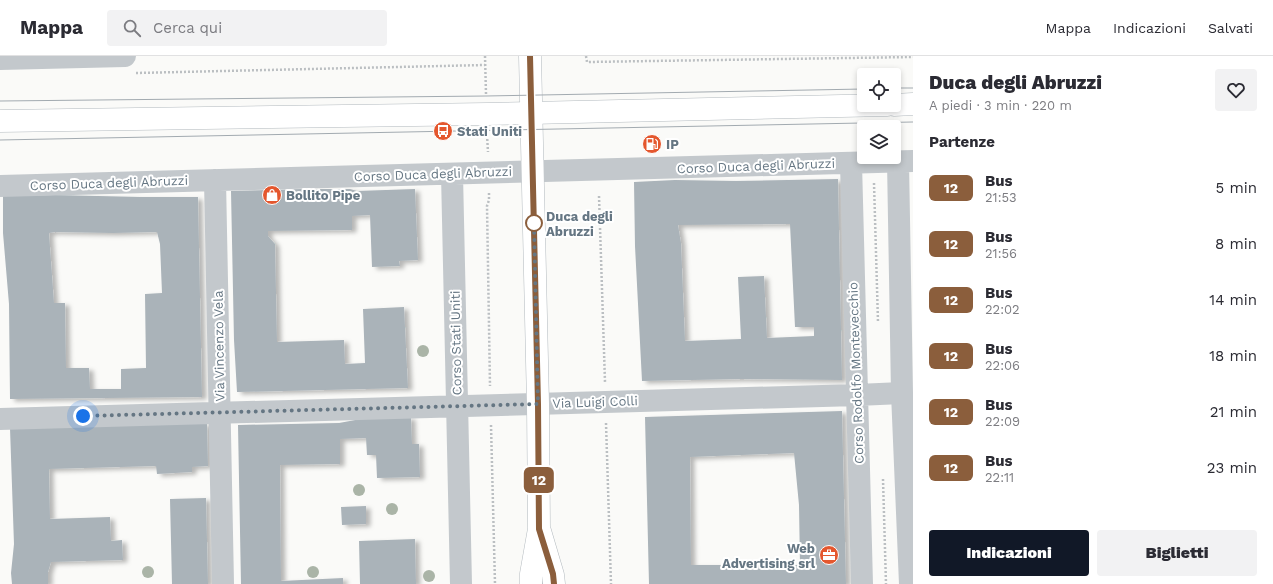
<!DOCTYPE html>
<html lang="it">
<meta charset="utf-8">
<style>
:root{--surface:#fff;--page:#f2f2f3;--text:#2b2b33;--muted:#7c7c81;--line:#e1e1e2;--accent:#111827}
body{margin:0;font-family:"Work Sans",sans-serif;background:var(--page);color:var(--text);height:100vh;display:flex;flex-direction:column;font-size:15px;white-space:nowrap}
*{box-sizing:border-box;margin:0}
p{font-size:13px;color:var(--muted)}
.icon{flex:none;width:22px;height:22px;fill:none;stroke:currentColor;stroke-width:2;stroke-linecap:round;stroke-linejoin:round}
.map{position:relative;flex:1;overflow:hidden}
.side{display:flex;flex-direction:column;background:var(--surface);width:360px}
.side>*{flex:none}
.badge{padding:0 8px;border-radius:6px;font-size:14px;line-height:26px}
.buttons{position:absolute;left:857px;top:12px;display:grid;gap:8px}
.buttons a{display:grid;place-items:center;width:44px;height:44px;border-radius:4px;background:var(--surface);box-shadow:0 2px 6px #0003;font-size:20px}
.you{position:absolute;width:20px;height:20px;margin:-10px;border:3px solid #fff;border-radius:50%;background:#1a73e8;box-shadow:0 0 0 6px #1a73e833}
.map>.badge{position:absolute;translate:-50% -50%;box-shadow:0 0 0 2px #fff}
h2{padding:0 16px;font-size:15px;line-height:36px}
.round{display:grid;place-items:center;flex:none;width:42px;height:42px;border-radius:4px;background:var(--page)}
.summary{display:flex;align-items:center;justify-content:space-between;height:68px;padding:0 16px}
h1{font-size:19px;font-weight:800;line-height:30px}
.action{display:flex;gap:8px;margin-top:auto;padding:8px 16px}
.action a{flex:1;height:46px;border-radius:4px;background:var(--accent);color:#fff;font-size:16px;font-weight:800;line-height:46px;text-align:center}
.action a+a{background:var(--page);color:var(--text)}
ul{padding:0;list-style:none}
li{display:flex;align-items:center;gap:12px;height:56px;padding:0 16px}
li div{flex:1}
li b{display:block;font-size:15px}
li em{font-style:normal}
li .badge{min-width:44px;font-weight:700;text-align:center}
header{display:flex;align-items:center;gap:24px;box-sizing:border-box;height:56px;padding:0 20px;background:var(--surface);border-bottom:1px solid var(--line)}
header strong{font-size:19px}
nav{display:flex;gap:22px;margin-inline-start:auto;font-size:14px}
.search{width:280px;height:36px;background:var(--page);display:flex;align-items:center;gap:10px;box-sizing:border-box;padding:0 14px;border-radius:4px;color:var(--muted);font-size:15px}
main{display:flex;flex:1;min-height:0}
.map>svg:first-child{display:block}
.building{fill:#aab3b9;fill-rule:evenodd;filter:url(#shadow)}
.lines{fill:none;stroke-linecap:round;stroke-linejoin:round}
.secondary-casing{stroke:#b3babf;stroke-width:23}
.path{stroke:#bbbfc2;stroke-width:2.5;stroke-dasharray:2 2;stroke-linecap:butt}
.minor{stroke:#c3c8cc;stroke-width:22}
.secondary{stroke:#fff;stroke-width:22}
.tram{stroke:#a2aab0;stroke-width:1}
.tree{fill:#aab4a7}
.line-casing{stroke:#fff;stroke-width:9}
.line{stroke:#8b5e3c;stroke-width:6}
.walk{stroke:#657683;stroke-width:4;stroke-dasharray:0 7.2}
.stop-dot{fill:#fff;stroke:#8b5e3c;stroke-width:2}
.labels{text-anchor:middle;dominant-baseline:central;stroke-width:4;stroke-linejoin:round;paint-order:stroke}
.poi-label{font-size:13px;font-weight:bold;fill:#657683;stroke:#fff;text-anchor:start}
.street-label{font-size:13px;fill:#657683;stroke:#fff}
.stop-label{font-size:13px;font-weight:bold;fill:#657683;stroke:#fff;text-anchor:start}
</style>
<header>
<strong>Mappa</strong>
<div class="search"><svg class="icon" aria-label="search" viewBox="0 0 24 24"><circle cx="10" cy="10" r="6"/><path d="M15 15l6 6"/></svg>Cerca qui</div>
<nav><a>Mappa</a><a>Indicazioni</a><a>Salvati</a></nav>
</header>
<main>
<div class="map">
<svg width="913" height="528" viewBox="0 0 913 528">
<defs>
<filter id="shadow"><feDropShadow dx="4.5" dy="2.5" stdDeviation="2" flood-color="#0004"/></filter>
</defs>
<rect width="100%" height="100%" fill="#fafaf8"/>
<path class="building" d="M838,123L842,324L741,323L642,325L635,190L634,126L675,124L735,125ZM790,168L795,271H814V280L767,282L764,220L738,221L741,283L685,285L681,187L678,169Z
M302,133H350L357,135L415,133L418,204L399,205L400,210L372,211L370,159L352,160V174L268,175V180L275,188L277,286L344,284L345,308L365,307L363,253L404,251L408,332L237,336L234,284L231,135Z
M55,139L141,141H198L202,341L10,343L9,248L3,177V140ZM55,176L113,177L157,176L160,188L162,237L145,238L146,312L121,313V333H90L89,312H66L65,247H54L49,177Z
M842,355L846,528H649L645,361ZM794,397L799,449L800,509H691L690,401Z
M411,361L412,388H419L420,421L377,422L376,399H367L366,382L340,383V408L280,409L281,525L343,522V528H241L238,369L339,367L366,362Z
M207,367L208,410L192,411V416L157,418L156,410L49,413L50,463L110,461L111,485L122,484L123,504L51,506L48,516V528H12L11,517L14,488L10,372Z
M206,442L208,528H172L170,443Z
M366,450V468L342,469L341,451Z
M415,483L416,528H360L359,485Z"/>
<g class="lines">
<defs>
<path id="secondary" d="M530,0L538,348L539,473L531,518V528
M894,49L913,48
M0,65L487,58L887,49
M540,475L553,519L554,528"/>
</defs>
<use href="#secondary" class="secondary-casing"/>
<path class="path" d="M485,0L486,38
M586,0L587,6L913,1
M136,17L485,9
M487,79L488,96
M874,127L878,266
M489,137V144L487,150L490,330
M599,140L605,326
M606,367L611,528
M491,369L495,528
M883,423L886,528"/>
<path class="minor" d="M0,3L125,0
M898,105L902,337L910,528
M851,107L862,528
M452,118L461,528
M215,124L223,528
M0,130L913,105
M0,363L857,339L902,337"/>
<use href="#secondary" class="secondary"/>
<path class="tram" d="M894,32H913
M0,45L486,40L864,33
M0,84L913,66"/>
</g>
<g class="tree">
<circle cx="423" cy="295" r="6"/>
<circle cx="359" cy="434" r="6"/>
<circle cx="392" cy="453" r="6"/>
<circle cx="148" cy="516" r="6"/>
<circle cx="313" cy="516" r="6"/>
<circle cx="429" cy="520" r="6"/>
</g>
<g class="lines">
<defs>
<path id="line" d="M530,0L538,348L539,473L553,518L554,528"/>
</defs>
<use href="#line" class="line-casing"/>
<use href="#line" class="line"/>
<path class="walk" d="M83,360L538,348L534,166V167"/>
</g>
<defs>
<symbol id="bus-disc" viewBox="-11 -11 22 22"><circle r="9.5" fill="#e4572e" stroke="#fff"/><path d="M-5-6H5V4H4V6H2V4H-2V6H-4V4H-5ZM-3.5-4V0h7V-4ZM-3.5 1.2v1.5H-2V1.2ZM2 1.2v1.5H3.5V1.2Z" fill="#fff"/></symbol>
<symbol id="fuel-disc" viewBox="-11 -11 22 22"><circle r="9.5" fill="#e4572e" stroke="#fff"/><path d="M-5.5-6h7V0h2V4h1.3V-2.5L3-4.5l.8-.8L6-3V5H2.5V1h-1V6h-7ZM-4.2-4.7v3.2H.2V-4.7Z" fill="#fff"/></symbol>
<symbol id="shop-disc" viewBox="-11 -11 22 22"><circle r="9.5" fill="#e4572e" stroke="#fff"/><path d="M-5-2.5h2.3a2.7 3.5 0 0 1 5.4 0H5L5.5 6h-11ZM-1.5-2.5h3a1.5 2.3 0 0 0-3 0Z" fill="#fff"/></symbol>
<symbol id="office-disc" viewBox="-11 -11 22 22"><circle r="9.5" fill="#e4572e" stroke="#fff"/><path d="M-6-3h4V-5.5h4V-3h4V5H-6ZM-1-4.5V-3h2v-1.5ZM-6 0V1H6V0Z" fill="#fff"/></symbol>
</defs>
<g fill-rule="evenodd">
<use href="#bus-disc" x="432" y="64" width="22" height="22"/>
<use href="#fuel-disc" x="641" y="77" width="22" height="22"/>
<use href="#shop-disc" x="261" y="128" width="22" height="22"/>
<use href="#office-disc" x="818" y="488" width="22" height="22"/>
</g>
<circle class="stop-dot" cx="534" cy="167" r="8"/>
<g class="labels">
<g class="poi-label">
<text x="457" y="75">Stati Uniti</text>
<text x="666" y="88">IP</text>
<text x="286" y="139">Bollito Pipe</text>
<text x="815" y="492" text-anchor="end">Web<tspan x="815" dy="15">Advertising srl</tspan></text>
</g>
<g class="street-label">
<text transform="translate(756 110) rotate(-2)">Corso Duca degli Abruzzi</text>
<text transform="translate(433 118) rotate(-2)">Corso Duca degli Abruzzi</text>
<text transform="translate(109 127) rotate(-2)">Corso Duca degli Abruzzi</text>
<text transform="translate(456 287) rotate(-91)">Corso Stati Uniti</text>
<text transform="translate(219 290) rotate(-91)">Via Vincenzo Vela</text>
<text transform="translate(856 317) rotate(-92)">Corso Rodolfo Montevecchio</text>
<text transform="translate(595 346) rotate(-2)">Via Luigi Colli</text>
</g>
<g class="stop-label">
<text x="546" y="160">Duca degli<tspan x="546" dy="15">Abruzzi</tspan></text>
</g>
</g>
</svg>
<div class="buttons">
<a><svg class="icon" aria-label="locate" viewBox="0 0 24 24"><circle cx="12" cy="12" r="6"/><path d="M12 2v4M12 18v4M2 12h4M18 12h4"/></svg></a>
<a><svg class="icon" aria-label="layers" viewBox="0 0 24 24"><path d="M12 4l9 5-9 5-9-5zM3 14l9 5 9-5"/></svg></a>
</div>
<div class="you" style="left:83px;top:360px"></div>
<b class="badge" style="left:539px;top:424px;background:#8b5e3c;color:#fff">12</b>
</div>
<section class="side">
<div class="summary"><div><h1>Duca degli Abruzzi</h1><p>A piedi · 3 min · 220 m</p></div><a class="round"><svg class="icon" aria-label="heart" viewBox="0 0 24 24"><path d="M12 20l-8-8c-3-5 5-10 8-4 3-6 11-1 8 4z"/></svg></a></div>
<h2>Partenze</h2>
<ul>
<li><span class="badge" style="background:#8b5e3c;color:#fff">12</span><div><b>Bus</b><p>21:53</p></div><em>5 min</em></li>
<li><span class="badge" style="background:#8b5e3c;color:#fff">12</span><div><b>Bus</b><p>21:56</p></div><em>8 min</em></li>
<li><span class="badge" style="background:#8b5e3c;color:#fff">12</span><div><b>Bus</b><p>22:02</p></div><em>14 min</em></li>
<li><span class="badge" style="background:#8b5e3c;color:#fff">12</span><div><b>Bus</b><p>22:06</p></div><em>18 min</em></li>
<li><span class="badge" style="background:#8b5e3c;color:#fff">12</span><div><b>Bus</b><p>22:09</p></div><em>21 min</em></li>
<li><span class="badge" style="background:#8b5e3c;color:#fff">12</span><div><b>Bus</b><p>22:11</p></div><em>23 min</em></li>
</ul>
<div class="action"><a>Indicazioni</a><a>Biglietti</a></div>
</section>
</main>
